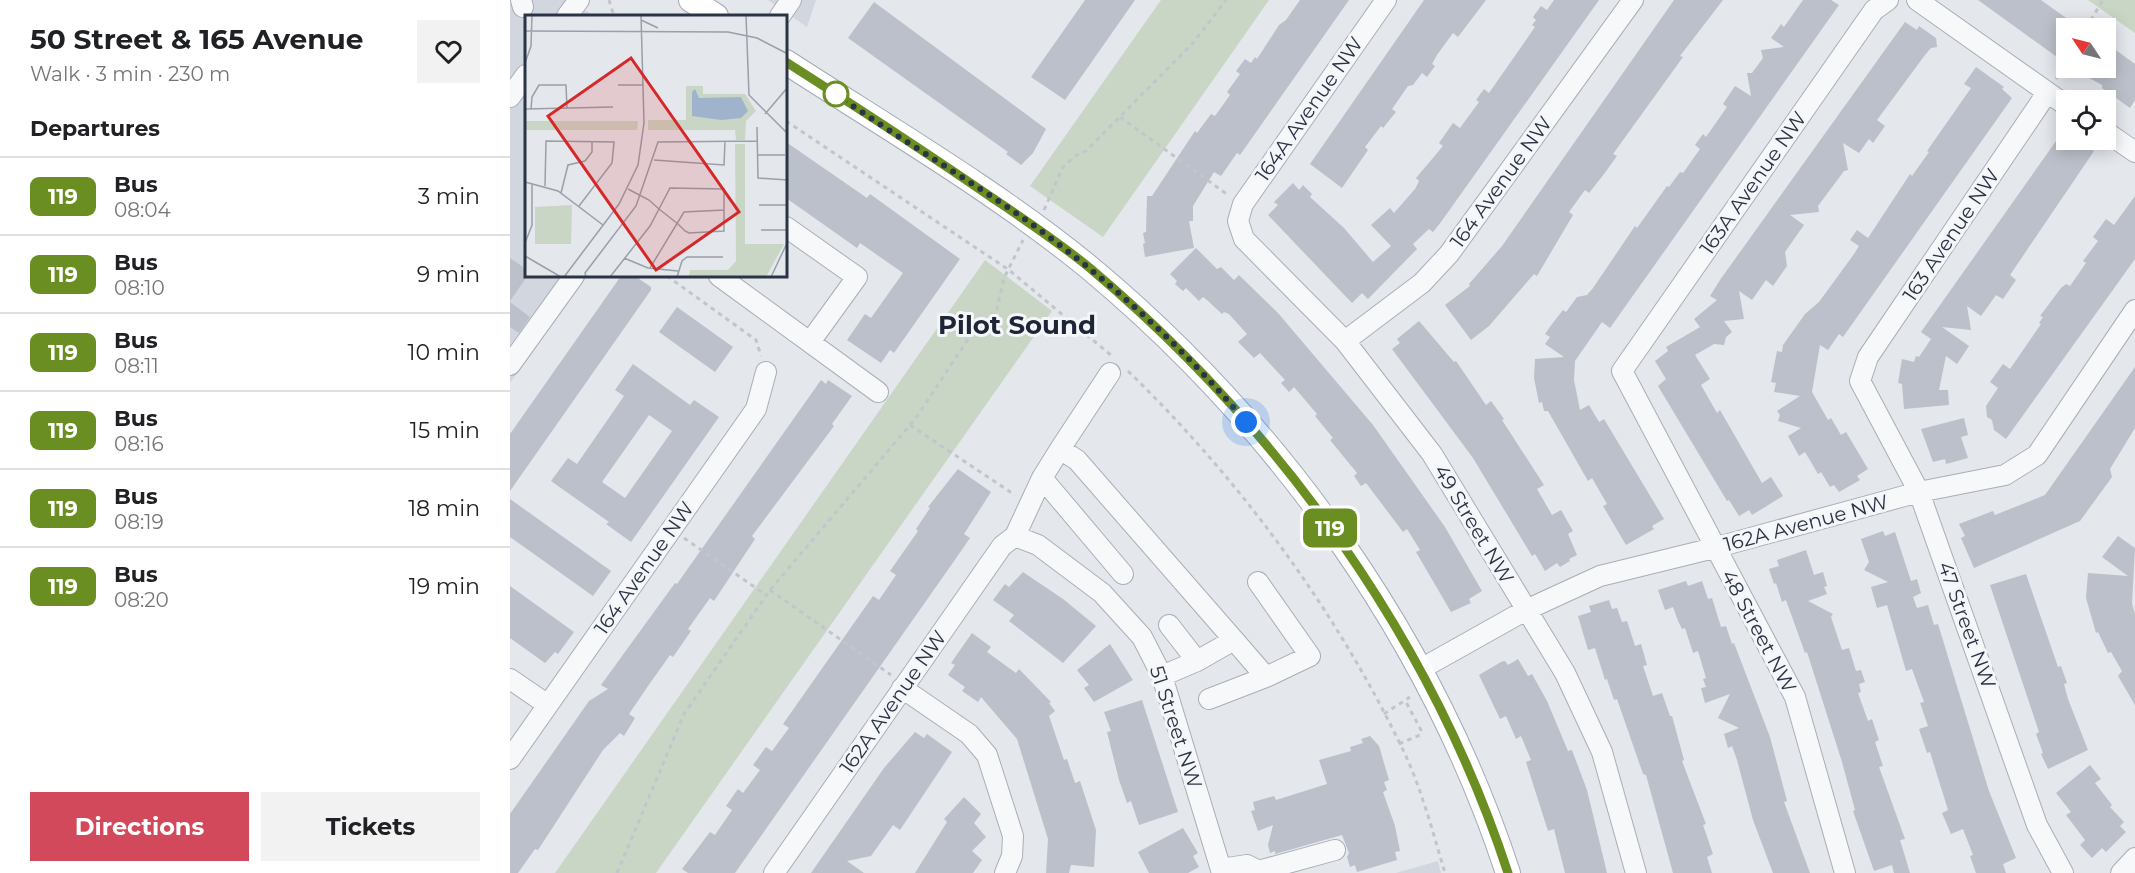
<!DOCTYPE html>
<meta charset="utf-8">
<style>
:root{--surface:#fff;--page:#f2f2f2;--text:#202124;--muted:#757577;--line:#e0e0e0;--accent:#d1495b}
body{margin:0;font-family:Montserrat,sans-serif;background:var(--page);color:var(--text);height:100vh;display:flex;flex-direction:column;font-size:22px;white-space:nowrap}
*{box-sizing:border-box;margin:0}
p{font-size:20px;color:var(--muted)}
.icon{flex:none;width:33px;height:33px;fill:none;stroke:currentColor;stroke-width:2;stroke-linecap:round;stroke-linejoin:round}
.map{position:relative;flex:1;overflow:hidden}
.panel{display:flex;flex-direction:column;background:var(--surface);width:510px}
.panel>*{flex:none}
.badge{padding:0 12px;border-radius:9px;font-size:21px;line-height:39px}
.needle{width:39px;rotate:305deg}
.buttons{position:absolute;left:1546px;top:18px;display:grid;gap:12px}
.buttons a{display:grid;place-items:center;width:60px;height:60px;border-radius:0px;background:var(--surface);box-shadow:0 3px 15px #0003;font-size:30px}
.you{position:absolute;width:30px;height:30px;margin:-15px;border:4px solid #fff;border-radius:50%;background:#1a73e8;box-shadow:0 0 0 9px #1a73e833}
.map>.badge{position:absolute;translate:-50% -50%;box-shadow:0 0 0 3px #fff}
h2{padding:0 30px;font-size:22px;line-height:54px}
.round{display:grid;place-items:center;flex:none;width:63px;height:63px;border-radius:0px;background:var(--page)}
.summary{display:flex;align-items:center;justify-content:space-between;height:102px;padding:0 30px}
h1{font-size:28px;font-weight:700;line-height:45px}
.action{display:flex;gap:12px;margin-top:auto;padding:12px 30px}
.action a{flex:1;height:69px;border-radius:0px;background:var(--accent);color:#fff;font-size:24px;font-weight:700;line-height:69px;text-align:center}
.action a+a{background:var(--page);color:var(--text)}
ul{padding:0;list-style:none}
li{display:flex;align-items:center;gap:18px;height:78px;padding:0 30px;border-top:2px solid var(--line)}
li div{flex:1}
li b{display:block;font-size:22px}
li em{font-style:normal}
li .badge{min-width:66px;font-weight:700;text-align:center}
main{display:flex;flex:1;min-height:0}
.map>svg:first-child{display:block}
.built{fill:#d2d6de}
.green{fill:#c9d6c5}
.building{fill:#bbc0ca;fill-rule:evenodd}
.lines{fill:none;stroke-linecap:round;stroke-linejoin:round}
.minor-casing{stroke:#a9aeb7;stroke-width:22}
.major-casing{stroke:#a3abb8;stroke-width:26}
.path{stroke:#c2c5cb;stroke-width:3;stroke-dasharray:4.5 4.5;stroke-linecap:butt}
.minor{stroke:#f7f8fa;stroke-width:20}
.major{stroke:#fff;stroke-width:24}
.line-casing{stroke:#fff;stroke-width:14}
.line{stroke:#6b8e23;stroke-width:9}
.walk{stroke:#2b3445;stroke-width:6;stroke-dasharray:0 10.8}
.stop-dot{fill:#fff;stroke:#6b8e23;stroke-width:3}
.labels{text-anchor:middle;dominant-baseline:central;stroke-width:6;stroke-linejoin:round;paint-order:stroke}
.street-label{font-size:20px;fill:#2b3445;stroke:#f4f6f9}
.district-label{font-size:26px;font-weight:bold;fill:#1d2536;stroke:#f4f6f9}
.inset-road{fill:none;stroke:#9a9fa9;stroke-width:1.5}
.view{fill:#d62828;fill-opacity:0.15;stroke:#d62828;stroke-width:3}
.inset-edge{fill:none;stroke:#2b3445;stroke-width:3}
</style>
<main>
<section class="panel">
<div class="summary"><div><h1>50 Street &amp; 165 Avenue</h1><p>Walk · 3 min · 230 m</p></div><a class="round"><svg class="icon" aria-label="heart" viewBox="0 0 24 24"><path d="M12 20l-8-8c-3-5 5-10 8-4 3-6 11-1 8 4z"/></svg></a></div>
<h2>Departures</h2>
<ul>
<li><span class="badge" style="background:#6b8e23;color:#fff">119</span><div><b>Bus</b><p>08:04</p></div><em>3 min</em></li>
<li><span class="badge" style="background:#6b8e23;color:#fff">119</span><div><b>Bus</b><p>08:10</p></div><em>9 min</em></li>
<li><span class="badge" style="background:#6b8e23;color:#fff">119</span><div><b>Bus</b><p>08:11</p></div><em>10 min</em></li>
<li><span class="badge" style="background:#6b8e23;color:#fff">119</span><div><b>Bus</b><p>08:16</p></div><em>15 min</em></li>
<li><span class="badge" style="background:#6b8e23;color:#fff">119</span><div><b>Bus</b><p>08:19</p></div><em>18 min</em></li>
<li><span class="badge" style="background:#6b8e23;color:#fff">119</span><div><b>Bus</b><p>08:20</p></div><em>19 min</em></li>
</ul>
<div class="action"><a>Directions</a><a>Tickets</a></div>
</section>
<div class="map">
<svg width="1625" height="873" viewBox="0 0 1625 873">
<rect width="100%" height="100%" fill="#e4e7ec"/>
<path class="built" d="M0,0H59L84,16H16V276H76L0,383Z
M258,0H306L297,27Z
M928,861L931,873H886Z"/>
<path class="green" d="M651,0H759L593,237L520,186Z
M1578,0H1625V33Z
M475,260L542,311L146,873H45Z"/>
<path class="building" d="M575,0H625L555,100L521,77Z
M790,0H839L730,155L727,153L711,176L704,172L683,206V221H679L684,248L635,257L633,244L635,243L633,233L636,232L637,196H642L685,131L687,133L701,114L705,116L720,95L717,92L730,74L726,71L735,59L741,63L745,57L747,59L769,25L776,20Z
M914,0H976L948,37L943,33L927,55L922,64L925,66L917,77L912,73L903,85L898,86L882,109L886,112L873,128L871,126L855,147L858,150L832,188L800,164Z
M1044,0H1089L931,222L923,232L919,229L903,244L907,249L858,299L852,293L842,303L758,215L768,205L764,202L783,183L789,190L793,185L802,194L800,197L834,228L863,262L881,246L861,225L880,208L884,213L905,189L909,181L906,178L933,146L929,143L943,123L950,128L969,102L966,100L974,89L979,93L1025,27L1022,25L1026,20L1023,17L1031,6L1037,10Z
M1164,0H1213L1170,56L1173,57L1103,154L1107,156L1094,174L1079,193L1075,190L1059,212L1063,215L1027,276L1024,274L979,326L961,340L935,305L960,286L959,284L992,246Z
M1293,0H1321L1329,5L1100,328L1092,322L1065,361L1064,380L1070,410L1079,405L1089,422L1094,419L1154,519L1142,526L1144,529L1116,545L1093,506L1097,504L1082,478L1078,481L1038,411H1034L1032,402L1029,403L1024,378L1025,359L1054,357L1035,344L1040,337L1035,334L1042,324L1053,310L1056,312L1067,297L1077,295L1083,288L1125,226L1127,228L1157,186L1159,187L1170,172L1173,173L1190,149L1185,145L1193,134L1196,137L1217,107L1213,104L1225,86L1241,96L1237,73H1242L1253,58L1251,50L1274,47L1261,38L1271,24L1274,27Z
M1468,0H1531L1570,28H1557V43L1547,57Z
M364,2L536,129L523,153L511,165L496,154L498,152L338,38Z
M1395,22L1407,30L1409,26L1426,38L1427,47L1421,48L1415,55L1367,120L1375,126L1363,143L1359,139L1349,153L1333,143L1338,170L1334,171L1308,206L1309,212L1280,215L1294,225L1275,252L1277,266L1263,286L1256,280L1242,300L1229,291L1234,319L1214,321L1222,332L1216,337L1214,345L1204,344L1185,355L1200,379L1191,385L1207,413L1210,410L1252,483L1261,477L1273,496L1242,515L1239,510L1229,516L1219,500L1217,501L1148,386L1156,379L1145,361L1158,351L1156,347L1190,327L1184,319L1207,300L1200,296L1210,280Z
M1596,43L1625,64V100L1620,108L1592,88V85L1561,68H1596Z
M1466,67L1494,87L1492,89L1502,98L1333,337L1329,334L1318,350L1310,345L1302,392L1318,420L1321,418L1331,435L1336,432L1358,469L1347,476L1350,480L1329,492L1324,485L1320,487L1311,472L1308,474L1295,452L1289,456L1278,436L1291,428L1268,421L1270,415L1267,411L1290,396L1264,392L1266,383L1261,382L1267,351L1272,352L1273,345L1295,314L1309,302L1344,254L1349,246L1340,240L1347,230L1358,238L1400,174L1402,176L1419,152L1417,151L1461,88L1454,84Z
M1551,134L1557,140H1568L1584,151L1500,275L1506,280L1493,299L1486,295L1471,316L1457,306L1461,330L1432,327L1459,346L1447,364L1436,356L1429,390H1438L1439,405L1394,409L1392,384L1388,383L1392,359L1404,362L1406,356L1409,357L1421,339L1411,332Z
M276,142L357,198L360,194L450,259L384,353L380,350L371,363L337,340L355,314L361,318L393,273L350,243L347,248L276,198Z
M1625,196V259L1496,439L1484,430L1482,420L1477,417L1476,406L1488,388L1480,382L1493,364L1500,369L1531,324L1529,323L1533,317L1530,316L1551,288L1556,284L1560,286L1576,263L1573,261L1588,241L1583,237L1596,219L1604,225Z
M686,248L707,269L711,267L724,280L729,275L768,313L863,425L935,527L972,591L959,599L961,603L941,612L906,552L910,550L897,529L893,532L856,483L851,486L844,476L847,473L820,440L823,438L805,416L807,414L784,387L779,392L771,383L775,380L750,353L744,358L728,342L737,334L719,314L714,312L712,314L697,300L693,297L689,301L676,288L673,291L665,284L667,281L660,274Z
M0,258L16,269V278L0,301Z
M111,276H125L141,287V290L0,491V434Z
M0,302L20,317L9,333L0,327Z
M167,307L223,347L205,372L149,332Z
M909,321L944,362L946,361L976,405L981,401L994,419L992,420L1034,485L1027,489L1042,515L1051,510L1063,531L1058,534L1067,555L1059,559L1060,561L1050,567L1047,563L1035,571L1025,554L1022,556L963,458L882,349L890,343L887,339Z
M123,364L180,405L184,400L209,417L121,542L96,524L99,522L41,481L58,458L67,464L114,396L105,390ZM139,415L162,431L115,498L92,482Z
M1625,367V428L1600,469L1602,477L1570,521L1464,568L1451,538L1455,536L1449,524L1483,511L1485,515L1535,495Z
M311,380L316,384L318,380L342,396L322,424L324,426L242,536L245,539L204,601L200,598L178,629L181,631L163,657L160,655L138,686L119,714L125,718L114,736L110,733L93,750L28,850L25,849L8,873H0V814L79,701L98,689L91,685L165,583L167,584Z
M1454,418L1458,435L1451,437L1458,458L1436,464L1435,459L1423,462L1411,429Z
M448,469L481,492L454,534L460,538L442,564L225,873H178L172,869L200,832L205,835L222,810L216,806L228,789L233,793L250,770L243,765L256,747L262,751L279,728L273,724L363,596L369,600L386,575L380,571L408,531L406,529L420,508L418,507Z
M0,499L101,571L83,596L0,537Z
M1373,531L1375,536L1385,532L1401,581L1407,579L1411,593L1403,597L1407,608L1418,605L1424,625L1428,624L1479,791L1506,858L1493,864L1496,873H1466L1460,856L1463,855L1453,829L1441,834L1432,813L1438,810L1420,752L1417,753L1409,729L1418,726L1410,703L1414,702L1402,669L1396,671L1377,605L1367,608L1361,587L1378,582L1354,570L1359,562L1351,539Z
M1608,536L1625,548L1622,604L1625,614V705L1608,676L1612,671L1601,652L1598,653L1588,632L1586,633L1576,598L1578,573L1618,576L1592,557Z
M1296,550L1304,575L1313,572L1317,586L1314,587L1317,594L1298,601L1323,614L1321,617L1332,650L1339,648L1346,671L1351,670L1355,682L1349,684L1351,692L1348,693L1358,721L1362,719L1369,740L1365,742L1373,766L1369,767L1395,839L1390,840L1400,873H1384L1382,865L1364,871L1343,811L1345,810L1332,762L1297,652L1295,653L1276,600L1272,602L1266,583L1264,584L1259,569L1269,566L1267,560Z
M513,572L553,599L586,626L553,663L499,621L504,615L483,600L495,584L499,587Z
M1516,574L1548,667L1551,666L1557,683L1554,684L1558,699L1578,750L1538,769L1531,754L1533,753L1526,734L1529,732L1480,585Z
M1176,581L1178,586L1192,581L1198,599L1202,598L1211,627L1216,626L1222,644L1224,643L1260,737L1277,801L1274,802L1300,873H1263L1243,820L1227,760L1222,746L1218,748L1214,734L1229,728L1208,718L1220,694L1195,703L1191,688L1196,687L1193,679L1196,678L1188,651L1183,653L1175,628L1172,629L1168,621L1163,607L1155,610L1148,590Z
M0,586L64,632L48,654L45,652L35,663L0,638Z
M1099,600L1102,609L1107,608L1112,622L1117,621L1125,646L1131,644L1137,665L1133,666L1143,696L1152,693L1160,716H1162L1174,760L1172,761L1196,824L1193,825L1203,854L1197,857L1202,873H1163L1136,775L1133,774L1107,699L1104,700L1097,679L1095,680L1085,648L1078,650L1068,616L1081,612L1079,606Z
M462,633L481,647L477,652L506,673L509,669L541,702L539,703L545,711L539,716L554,760L557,759L565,783L570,781L586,830L584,867L561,865L559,873H536L538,839L507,739L471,697L468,702L452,691L455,687L438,675L445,665L441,663Z
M600,644L623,680L584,702L574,688L579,685L567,670Z
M1008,659L1018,676L1022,674L1037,701L1058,751L1062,750L1077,790L1097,873H1055L1044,829L1038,831L1016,762L1021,760L1011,736L1006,739L996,716L990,719L969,675L991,662L995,661L998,665Z
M632,700L668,812L629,825L621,801L617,803L609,780L597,732L601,731L594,712Z
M405,732L414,738L417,734L442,752L390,830L383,825L361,856L337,861L354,873H301L374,768Z
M860,736L869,746L879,780L874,782L877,790L873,792L885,826L890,851L885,852L887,860L847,872L845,865L840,867L837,857L839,853L832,835L765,854V851L760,853L758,845L763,825L748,831L741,811L745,810L743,802L764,796L766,800L817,784L809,760L841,751L840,747L853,743L851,739Z
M1580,765L1591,779L1585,783L1602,805L1600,807L1614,822L1610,826L1616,832L1596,852L1592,848L1582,858L1570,845L1575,840L1556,815L1561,812L1546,793Z
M454,797L471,814L464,823L476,837L462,851L472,860L463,873H405L437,822L434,819Z
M673,828L688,853L683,856L689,867L678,873H639L628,852Z"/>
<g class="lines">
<defs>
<path id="minor" d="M11,0L13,7
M876,0L733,204L728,221L734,239L835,341L922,454L1055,673L1092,752L1126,873
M1407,0L1557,106
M57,16L69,0
M270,16L281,0
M1537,93L1358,357L1350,381L1409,492L1527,825L1553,873
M0,97L16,75
M1596,132L1625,152
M276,227L347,277L300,342
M209,276L368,392
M835,341L912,283L939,254L1123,0
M0,365L64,276
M550,449L600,373
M532,478L613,574
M505,536L532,478L550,449L567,460L724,640L687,661L652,676
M505,536L528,545L592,593L632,637L652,676L712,873
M748,582L800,656L756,677
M659,625L687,661
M909,670L1016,610L1090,576L1204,548L1409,492L1495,475L1527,455L1625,310
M0,679L38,705
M392,688L459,734L477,755L503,836L502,856L495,873
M699,699L756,677L724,640
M0,759L246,409L256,372
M711,869L737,865L753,873
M752,870L825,850
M264,873L492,546L505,536
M1335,873L1285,697L1112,371L1364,10L1378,0
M1611,873L1625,858"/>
<path id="major" d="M181,0L206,16
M276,62C376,127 489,193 581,269C770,427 921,639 998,873"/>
</defs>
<use href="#minor" class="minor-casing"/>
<use href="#major" class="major-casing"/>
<path class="path" d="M99,0L104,16
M1576,28L1593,0
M1546,79L1557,60
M610,117L718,195
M276,121L499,270L602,356
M534,210L553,167L565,156L576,151L683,43L716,0
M157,276L246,340L251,356
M618,371C731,481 826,610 894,752C912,790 923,833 935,873
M400,425L505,495
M174,538L256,595
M260,590L381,675
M874,714L900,697
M889,744L910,735L911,730L896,702
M107,873L174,714L260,590L406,418L460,336L487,309L494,278L513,240"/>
<use href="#minor" class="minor"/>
<use href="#major" class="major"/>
</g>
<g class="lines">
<defs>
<path id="line" d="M276,62C345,106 414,151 481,197C515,220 550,243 581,269C769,428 921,638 998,873"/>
</defs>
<use href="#line" class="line-casing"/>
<use href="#line" class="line"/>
<path class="walk" d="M326,94C390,140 459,179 523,225C601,282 674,348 736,422"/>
</g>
<circle class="stop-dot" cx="326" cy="94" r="12"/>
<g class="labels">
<g class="street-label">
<text transform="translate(799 109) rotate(-55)">164A Avenue NW</text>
<text transform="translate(991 182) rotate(-54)">164 Avenue NW</text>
<text transform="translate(1243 183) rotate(-55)">163A Avenue NW</text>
<text transform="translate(1441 235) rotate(-56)">163 Avenue NW</text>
<text transform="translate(1296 523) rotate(-15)">162A Avenue NW</text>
<text transform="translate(964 524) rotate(59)">49 Street NW</text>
<text transform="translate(134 568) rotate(-55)">164 Avenue NW</text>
<text transform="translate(1457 625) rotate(70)">47 Street NW</text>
<text transform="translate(1249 631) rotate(62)">48 Street NW</text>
<text transform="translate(383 702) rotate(-55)">162A Avenue NW</text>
<text transform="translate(666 727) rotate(72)">51 Street NW</text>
</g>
<g class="district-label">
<text x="507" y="325">Pilot Sound</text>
</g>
</g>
<g transform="translate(15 15)">
<rect width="262" height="262" fill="#e4e7ec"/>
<path d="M161,71H178V79H220L231,96L221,106L220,125H211L210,115H123V105H161ZM0,106H113L112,115H0ZM210,129H220V229H259L241,262H164L165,255H203L211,246Z" fill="#c9d6c5"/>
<path d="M47,190L46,229H10V192Z" fill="#c9d6c5"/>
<path d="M170,74L174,83L216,82L223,96L216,103L196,105L167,101V77Z" fill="#9fb4cc"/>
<path class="inset-road" d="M221,0L224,80L263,119M116,5L133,13M0,16L203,17L232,23L263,39M0,48L6,31L7,0M93,70H118M0,94L88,92M6,94L7,82L14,70H41L42,94M240,99L263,72M232,112L233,163L263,165M233,140H260M129,145L199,150L200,126M0,167L33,176L78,210M20,171L21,126L89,127L87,148L54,191M36,178L43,150L60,146L67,137V126M234,190H263M236,215H263M0,228L7,210V168M0,241L36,262M99,243L123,253L153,256M125,253L159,197L199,195M39,262L94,189L113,150L119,108L116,0M61,262L60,258L111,191L133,127L233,126M85,262L125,211L134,194L145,173L199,174V216L164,218L160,216L153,209L134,194L124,185L103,174M152,262L157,246L162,242H198M246,262L263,226"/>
<path class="view" d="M106,43L214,197L131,255L23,101Z"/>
<rect width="262" height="262" class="inset-edge"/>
</g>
</svg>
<div class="buttons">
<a><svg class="needle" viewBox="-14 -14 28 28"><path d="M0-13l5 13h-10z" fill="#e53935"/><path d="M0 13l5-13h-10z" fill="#757577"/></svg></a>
<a><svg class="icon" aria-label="locate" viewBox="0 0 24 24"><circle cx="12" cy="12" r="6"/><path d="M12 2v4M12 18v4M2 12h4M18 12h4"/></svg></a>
</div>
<div class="you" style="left:736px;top:422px"></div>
<b class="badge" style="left:820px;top:528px;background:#6b8e23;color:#fff">119</b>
</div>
</main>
